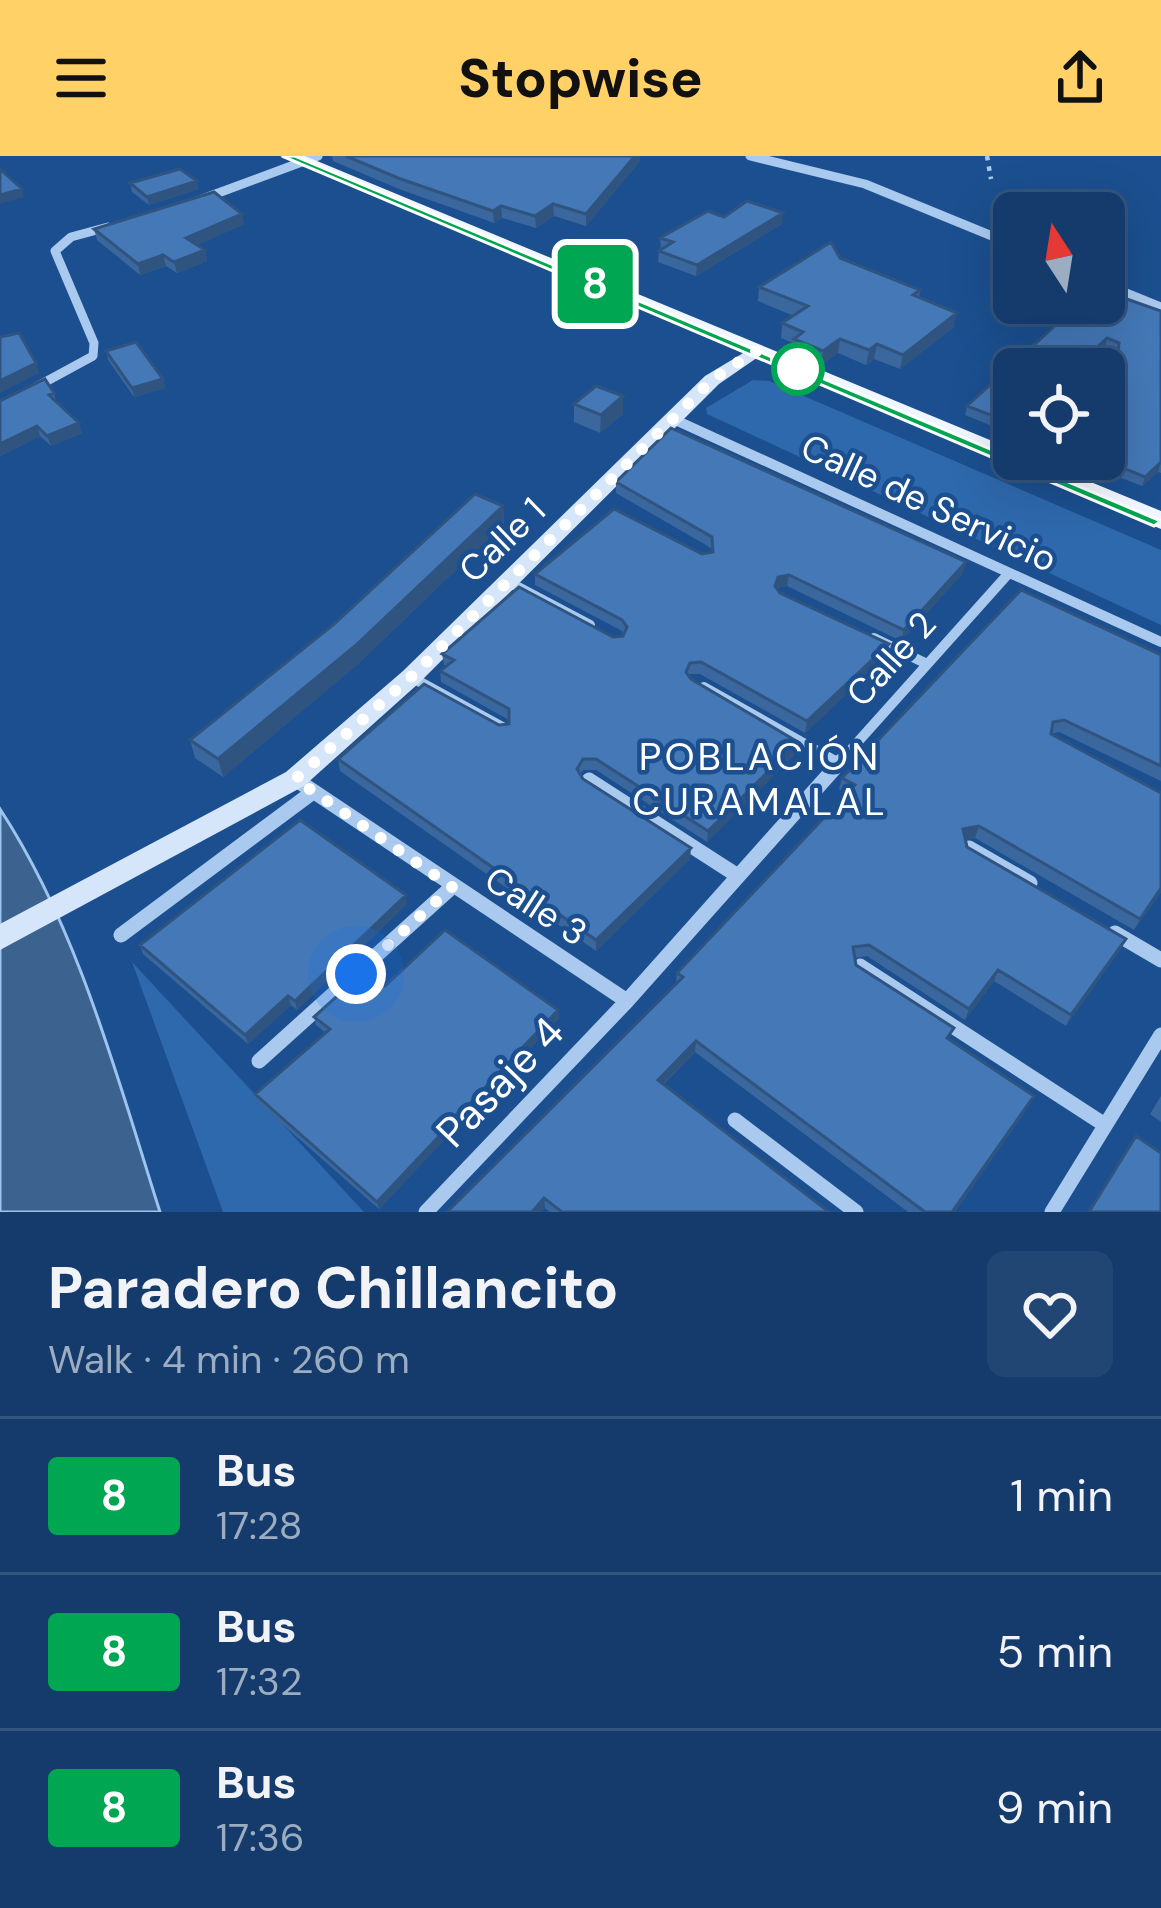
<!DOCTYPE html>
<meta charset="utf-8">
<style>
:root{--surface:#143b6b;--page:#214673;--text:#f1f3f6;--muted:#9dadc1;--line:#33557e;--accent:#ffd166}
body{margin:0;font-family:"DM Sans",sans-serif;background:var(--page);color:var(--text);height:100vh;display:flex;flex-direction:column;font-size:45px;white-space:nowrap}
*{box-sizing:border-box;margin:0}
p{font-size:39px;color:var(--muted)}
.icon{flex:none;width:66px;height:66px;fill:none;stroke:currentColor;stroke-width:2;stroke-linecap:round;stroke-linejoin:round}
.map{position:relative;height:1056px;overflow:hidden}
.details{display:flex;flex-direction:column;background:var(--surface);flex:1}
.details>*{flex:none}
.badge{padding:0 24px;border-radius:9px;font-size:42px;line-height:78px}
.needle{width:78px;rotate:348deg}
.tools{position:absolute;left:993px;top:36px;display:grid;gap:24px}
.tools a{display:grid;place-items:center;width:132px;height:132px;border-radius:18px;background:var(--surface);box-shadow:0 12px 48px #0002,0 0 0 3px var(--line);font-size:60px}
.you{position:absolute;width:60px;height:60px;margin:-30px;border:9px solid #fff;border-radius:50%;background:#1a73e8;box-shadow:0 0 0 18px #1a73e833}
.map>.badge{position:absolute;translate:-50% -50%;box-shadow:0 0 0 6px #fff}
.round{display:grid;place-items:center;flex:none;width:126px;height:126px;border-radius:18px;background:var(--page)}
.summary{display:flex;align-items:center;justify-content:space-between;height:204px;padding:0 48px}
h1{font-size:57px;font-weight:800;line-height:90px}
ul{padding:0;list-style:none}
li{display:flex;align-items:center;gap:36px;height:156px;padding:0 48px;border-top:3px solid var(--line)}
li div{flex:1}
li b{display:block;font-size:45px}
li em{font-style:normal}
li .badge{min-width:132px;font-weight:700;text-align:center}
header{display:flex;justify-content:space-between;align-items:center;height:156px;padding:0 48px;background:var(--accent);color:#111;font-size:54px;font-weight:800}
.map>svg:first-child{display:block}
.green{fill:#2e69ad}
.water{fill:#3c6290;stroke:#9cc4f0;stroke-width:3}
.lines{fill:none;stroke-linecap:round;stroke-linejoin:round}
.path{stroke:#a9c9ee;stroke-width:4.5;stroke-dasharray:4.5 6;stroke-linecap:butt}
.street-far2{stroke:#a9c9ee;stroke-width:9}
.street-far1{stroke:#a9c9ee;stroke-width:10}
.street{stroke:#a9c9ee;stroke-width:15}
.secondary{fill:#d6e6fa;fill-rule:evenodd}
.primary{fill:#f0f6ff;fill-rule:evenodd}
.wall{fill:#3a679d;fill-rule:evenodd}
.shaded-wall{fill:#305480}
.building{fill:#4478b7;stroke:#305480;stroke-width:3;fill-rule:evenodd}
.line{fill:#00a651;stroke:#fff;stroke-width:3}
.walk{stroke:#fff;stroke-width:12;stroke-dasharray:0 21.6}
.stop-dot{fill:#fff;stroke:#00a651;stroke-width:6}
.labels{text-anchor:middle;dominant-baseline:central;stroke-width:9;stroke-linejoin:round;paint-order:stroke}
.street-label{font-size:36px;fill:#fff;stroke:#1b4f8f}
.neighbourhood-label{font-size:39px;letter-spacing:3px;fill:#fff;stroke:#1b4f8f}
.near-street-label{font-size:42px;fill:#fff;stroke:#1b4f8f}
</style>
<header><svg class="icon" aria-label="menu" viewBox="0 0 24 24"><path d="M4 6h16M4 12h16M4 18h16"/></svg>Stopwise<svg class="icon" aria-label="share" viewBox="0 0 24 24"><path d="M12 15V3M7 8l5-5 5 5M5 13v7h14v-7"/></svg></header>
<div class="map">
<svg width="1161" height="1056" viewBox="0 0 1161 1056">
<rect width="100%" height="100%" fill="#1b4f8f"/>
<path class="green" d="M753,224L769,225L1161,394V469L707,258L706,252Z
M132,806L364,1056H223Z"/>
<path class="water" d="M0,653C78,772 117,921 160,1056H0Z"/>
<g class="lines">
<path class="path" d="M987,0L991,23"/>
<path class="street-far2" d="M750,0L865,28L1014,89
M202,43L318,0
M1104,128L1161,151
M1095,213L1108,200
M36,231L93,200L94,187L55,95L71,81L108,71
M671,262L677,265"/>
<path class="street-far1" d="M671,262L1161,486
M505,424L590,469
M874,482L927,508
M411,521L504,572
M704,531L839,607
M838,608L1009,417"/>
<path class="street" d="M295,623L627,845
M589,624L738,720
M969,692L1030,727
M1115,777L1161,804
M121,779L313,636
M860,810L1105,969
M259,905L452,731
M735,964L856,1056
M426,1056L627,845L841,605
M1052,1056L1161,879"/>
<path class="secondary" d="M755,190L761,191V199L719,228L419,527L304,630L0,794V768L286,616L403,515L705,220Z"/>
<path class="primary" d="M280,0H305L1014,294V303H1035L1161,355V373Z"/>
</g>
<path class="wall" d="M332,0H640V5L586,70L554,60L536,72L502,62L494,67L399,33L333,5Z
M130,27L199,33L149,49L132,36Z
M724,61L782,68L696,120L658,106L659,95L661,94L660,82Z
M244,68L197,89L205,94L207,105L177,117L166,110L140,119L97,84L94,73Z
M759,131L920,134L919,142L954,171L900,213L874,203L866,209L838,197L821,209L792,197L793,187L781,182L782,167L794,160L758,145Z
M1104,135L1161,155V317L1158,316L1142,330L1073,303H1104V213H1014V279L965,259L967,250L1080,147H1104ZM1105,192L1116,198L1101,212L1091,209V204Z
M106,195L163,223L165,232L134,241L108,204Z
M54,237L56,245L82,277L51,290L40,280L0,300Z
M574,248L623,258L600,277L574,266Z
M616,326L963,417L901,485L787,430L777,432L780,437L887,500L805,577L700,518H689L691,523L796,597L707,686L596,614H583L580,619L583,623L690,703L596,795L340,615L338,603L509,568V564L441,526L440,515L446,510L444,509L442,498L623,480L622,475L535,429V418L712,396L711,392L616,337Z
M503,350L504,368L358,508L223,621L195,602L190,584Z
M1161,499V625L1059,576L1051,578L1161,736L1134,774L975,682L965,684L967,691L1126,783L1120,794L1066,870L994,825L965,864L867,800L855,802L856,809L950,884L1034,940L1029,950L955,1056H908L695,896L664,928L829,1056H550L545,1052L447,1056L676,827L677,817L847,638L839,633L842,622Z
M407,748L297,854L291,849L248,888L143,798L140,789Z
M385,830L558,854L559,862L379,1053L258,947L255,938L326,877L316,869L314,861Z
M1161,940V966L1150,958Z"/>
<path class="shaded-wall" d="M635,0H640V5L586,70V58Z
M197,25L199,33L149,49L147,41Z
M22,33L24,41L0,48V39Z
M553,48L554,60L536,72L535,60Z
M501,50L502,62L494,67L493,55Z
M783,57L782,68L696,120L697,109Z
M242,58L244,68L189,93L186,82Z
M205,94L207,105L177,117L174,106Z
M163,99L166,110L140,119L138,108Z
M957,157L954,171L900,213L903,199Z
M1107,182L1105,192L1089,207L1091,197Z
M840,183L838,197L821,209L823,195Z
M877,188L874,203L866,209L869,194Z
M36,207L39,217L0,237V225Z
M163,223L165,232L134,241L132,232Z
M623,240V258L600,277L601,259Z
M79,267L82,277L51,290L47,280Z
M37,270L40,280L0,300V288Z
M1161,306L1158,316L1142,330L1145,321Z
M503,350L504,368L358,508L223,621L218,603Z
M966,406L963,417L901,485L904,474Z
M789,419L787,430L777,432L775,430L778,421Z
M889,488L887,500L805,577L807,565Z
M798,586L796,597L707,686L708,675Z
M979,670L975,682L959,685L963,673Z
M691,692L690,703L596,795V784Z
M1161,732V736L1134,774L1140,763Z
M406,739L407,748L297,854L295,845Z
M1126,783L1120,794L1066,870L1071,859Z
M998,814L994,825L965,864L969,853Z
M288,840L291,849L248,888L245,879Z
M558,854L559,862L379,1053L377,1046Z
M696,885L695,896L657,934L658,924Z
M1034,940L1029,950L955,1056H952Z
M544,1042L545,1052L541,1056H532Z"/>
<path class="building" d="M346,0H635L586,58L553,48L535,60L501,50L493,55L398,22Z
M0,13L22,33L0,39Z
M180,13L197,25L147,41L130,27Z
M214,36L242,58L186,82L205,94L174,106L163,99L138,108L94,73Z
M747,45L783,57L697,109L659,95L673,86L660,82L708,55L724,61Z
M831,86L840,102L920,134L913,139L957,157L903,199L877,188L869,194L840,183L823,195L794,183L803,176L782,167L808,150L759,131Z
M1104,135L1161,155V306L1145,321L1101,303H1104V213H1014V268L967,250L1080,147H1104ZM1107,182L1119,187L1118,196L1101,212L1091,209V197Z
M19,177L36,207L0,225V181Z
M136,186L163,223L132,232L106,195Z
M45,223L54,237L49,239L79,267L47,280L37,270L0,288V245Z
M596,230L623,240L601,259L574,248Z
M671,272L966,406L904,474L789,419L778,421L775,430L780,437L889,488L807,565L701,506L690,507L686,516L691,523L798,586L708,675L596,603H583L577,613L583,623L691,692L596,784L338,603L424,528L499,569L509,568V553L440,515L454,504L442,498L519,431L613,481L623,480L627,471L622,464L535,418L614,353L702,398L713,396L712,381L616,326Z
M475,338L503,350L355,490L218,603L190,584L334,468Z
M1021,434L1161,499V610L1064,564L1053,566L1051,578L1161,637V732L1140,763L979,670L963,673L967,691L1126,783L1071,859L998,814L969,853L869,789L853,791L856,809L954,872L947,882L1034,940L952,1056H925L696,885L658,924L829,1056H562L544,1042L532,1056H447L683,821L677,817L855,629L842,622Z
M300,664L406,739L295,845L288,840L245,879L140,789Z
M445,774L558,854L377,1046L255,938L330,873L314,861L366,814L385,830Z
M1136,980L1161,997V1056H1089Z"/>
<path class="line" d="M282,0H295L1161,365L1154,370Z"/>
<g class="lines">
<path class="walk" d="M356,818L452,731L295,623L411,521L712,224L755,195L798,213"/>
</g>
<circle class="stop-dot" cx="798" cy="213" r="24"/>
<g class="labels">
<g class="street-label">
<text transform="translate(929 347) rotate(25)">Calle de Servicio</text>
<text transform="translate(502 384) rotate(-44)">Calle 1</text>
<text transform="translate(891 503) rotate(-48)">Calle 2</text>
<text transform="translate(536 750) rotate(33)">Calle 3</text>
</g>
<g class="neighbourhood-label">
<text x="760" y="600">POBLACIÓN<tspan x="760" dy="45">CURAMALAL</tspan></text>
</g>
<g class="near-street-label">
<text transform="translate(500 926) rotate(-46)">Pasaje 4</text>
</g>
</g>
</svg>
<div class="tools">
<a><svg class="needle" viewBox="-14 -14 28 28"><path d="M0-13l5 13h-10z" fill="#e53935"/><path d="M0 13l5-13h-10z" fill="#9dadc1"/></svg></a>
<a><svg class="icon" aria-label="locate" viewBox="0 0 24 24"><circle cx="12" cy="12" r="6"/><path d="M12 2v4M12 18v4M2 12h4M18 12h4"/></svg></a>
</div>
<div class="you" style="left:356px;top:818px"></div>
<b class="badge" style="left:595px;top:128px;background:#00a651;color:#fff">8</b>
</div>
<section class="details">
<div class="summary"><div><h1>Paradero Chillancito</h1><p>Walk · 4 min · 260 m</p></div><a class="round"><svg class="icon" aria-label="heart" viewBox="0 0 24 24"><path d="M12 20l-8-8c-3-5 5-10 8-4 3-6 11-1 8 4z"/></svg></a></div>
<ul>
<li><span class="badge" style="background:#00a651;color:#fff">8</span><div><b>Bus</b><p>17:28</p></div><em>1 min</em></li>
<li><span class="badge" style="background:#00a651;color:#fff">8</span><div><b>Bus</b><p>17:32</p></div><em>5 min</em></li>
<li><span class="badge" style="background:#00a651;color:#fff">8</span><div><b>Bus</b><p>17:36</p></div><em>9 min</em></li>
</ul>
</section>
